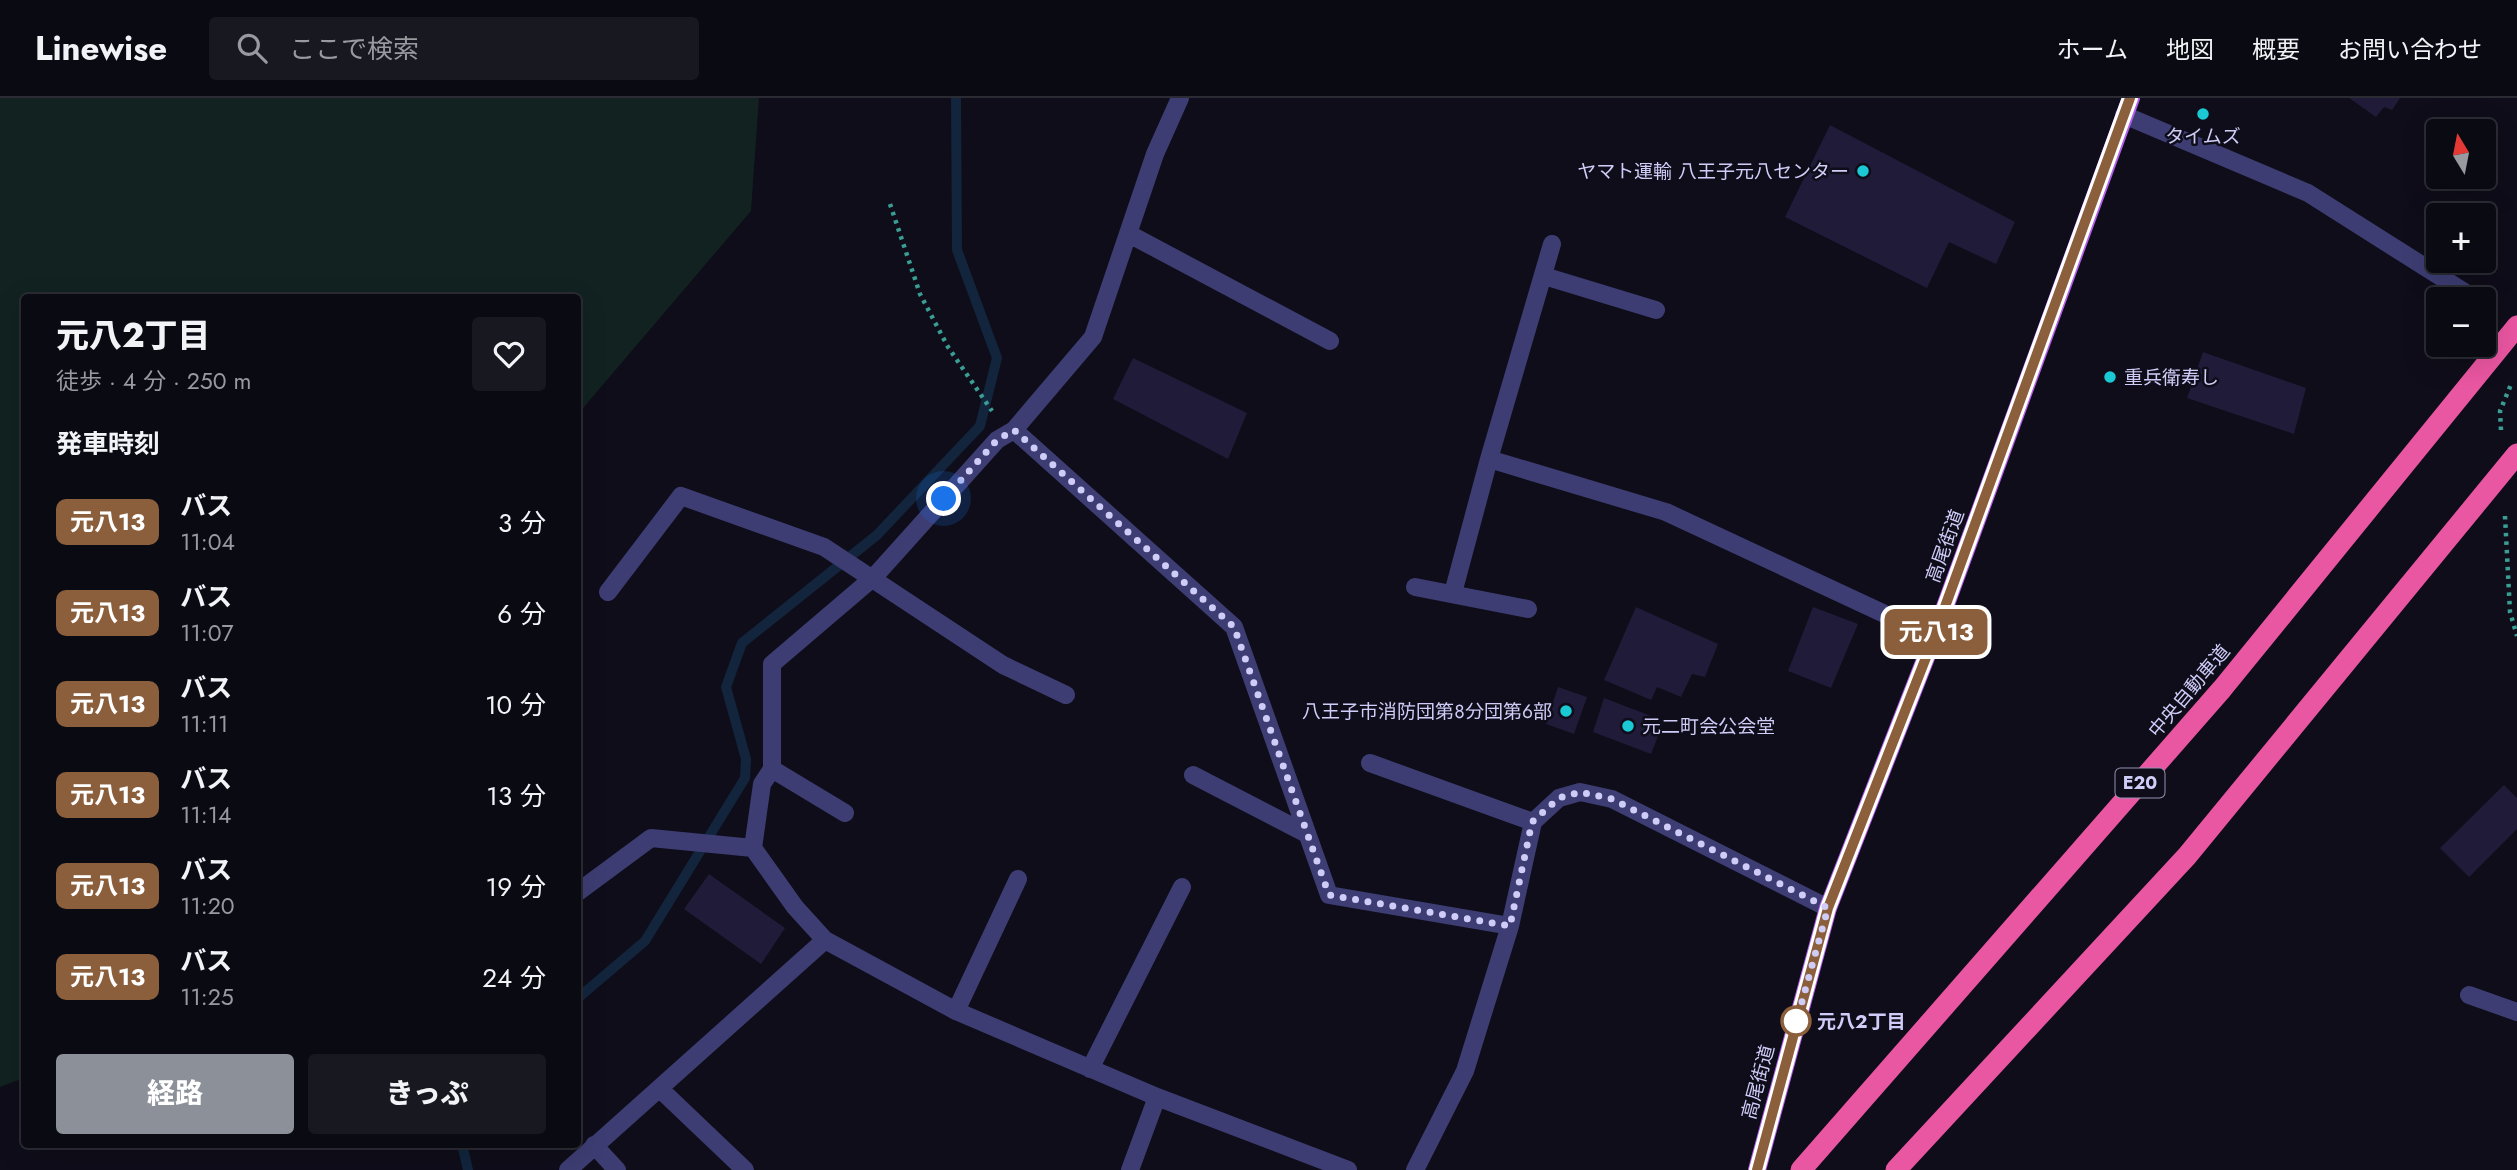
<!DOCTYPE html>
<html lang="ja">
<meta charset="utf-8">
<style>
:root{--surface:#0a0a13;--page:#181821;--text:#f1f3f6;--muted:#999aa0;--line:#2a2b33;--accent:#8c9099}
body{margin:0;font-family:Jost,"Noto Sans JP",sans-serif;background:var(--page);color:var(--text);height:100vh;display:flex;flex-direction:column;font-size:26px;white-space:nowrap}
*{box-sizing:border-box;margin:0}
p{font-size:23px;color:var(--muted)}
.icon{flex:none;width:38px;height:38px;fill:none;stroke:currentColor;stroke-width:2;stroke-linecap:round;stroke-linejoin:round}
.map{position:relative;flex:1;overflow:hidden}
.sheet{position:absolute;left:21px;top:196px;width:560px;height:854px;display:flex;flex-direction:column;background:var(--surface);border-radius:7px;box-shadow:0 7px 28px #0002,0 0 0 2px var(--line)}
.sheet>*{flex:none}
.badge{padding:0 14px;border-radius:10px;font-size:24px;line-height:46px}
.needle{width:46px;rotate:350deg}
.buttons{position:absolute;left:2426px;top:21px;display:grid;gap:14px}
.buttons a{display:grid;place-items:center;width:70px;height:70px;border-radius:7px;background:var(--surface);box-shadow:0 7px 28px #0002,0 0 0 2px var(--line);font-size:35px}
.you{position:absolute;width:35px;height:35px;margin:-18px;border:5px solid #fff;border-radius:50%;background:#1a73e8;box-shadow:0 0 0 10px #1a73e833}
.map>.badge{position:absolute;translate:-50% -50%;box-shadow:0 0 0 4px #fff}
h2{padding:0 35px;font-size:26px;line-height:63px}
.round{display:grid;place-items:center;flex:none;width:74px;height:74px;border-radius:7px;background:var(--page)}
.head{display:flex;align-items:center;justify-content:space-between;height:119px;padding:0 35px}
h1{font-size:33px;font-weight:800;line-height:52px}
.action{display:flex;gap:14px;margin-top:auto;padding:14px 35px}
.action a{flex:1;height:80px;border-radius:7px;background:var(--accent);color:#fff;font-size:28px;font-weight:800;line-height:80px;text-align:center}
.action a+a{background:var(--page);color:var(--text)}
ul{padding:0;list-style:none}
li{display:flex;align-items:center;gap:21px;height:91px;padding:0 35px}
li div{flex:1}
li b{display:block;font-size:26px}
li em{font-style:normal}
li .badge{min-width:77px;font-weight:700;text-align:center}
header{display:flex;align-items:center;gap:42px;box-sizing:border-box;height:98px;padding:0 35px;background:var(--surface);border-bottom:2px solid var(--line)}
header strong{font-size:33px}
nav{display:flex;gap:38px;margin-inline-start:auto;font-size:24px}
.search{width:490px;height:63px;background:var(--page);display:flex;align-items:center;gap:18px;box-sizing:border-box;padding:0 24px;border-radius:7px;color:var(--muted);font-size:26px}
.map>svg:first-child{display:block}
.green{fill:#112221}
.lines{fill:none;stroke-linecap:round;stroke-linejoin:round}
.stream{stroke:#12253d;stroke-width:10}
.building{fill:#201b38}
.path{stroke:#3a9e94;stroke-width:4.5;stroke-dasharray:3.5 5;stroke-linecap:butt}
.minor{stroke:#3d3d73;stroke-width:18}
.major{stroke:#b260eb;stroke-width:18}
.highway{stroke:#e956a1;stroke-width:21}
.line-casing{stroke:#fff;stroke-width:16}
.line{stroke:#8b5e3c;stroke-width:10}
.walk{stroke:#cfccf8;stroke-width:7;stroke-dasharray:0 12.6}
.poi-dot{fill:#1bc9d5;stroke:#0e0d19;stroke-width:2.5}
.stop-dot{fill:#fff;stroke:#8b5e3c;stroke-width:3.5}
.labels{text-anchor:middle;dominant-baseline:central;stroke-width:5;stroke-linejoin:round;paint-order:stroke}
.shield{fill:#0e0d19;stroke:#9593b5;stroke-width:2}
.shield-label{font-size:18px;font-weight:bold;fill:#cfccf8}
.poi-label{font-size:19px;fill:#cfccf8;stroke:#0e0d19;text-anchor:end}
.street-label{font-size:19px;fill:#cfccf8;stroke:#0e0d19}
.stop-label{font-size:19px;font-weight:bold;fill:#cfccf8;stroke:#0e0d19;text-anchor:start}
</style>
<header>
<strong>Linewise</strong>
<div class="search"><svg class="icon" aria-label="search" viewBox="0 0 24 24"><circle cx="10" cy="10" r="6"/><path d="M15 15l6 6"/></svg>ここで検索</div>
<nav><a>ホーム</a><a>地図</a><a>概要</a><a>お問い合わせ</a></nav>
</header>
<div class="map">
<svg width="2517" height="1072" viewBox="0 0 2517 1072">
<rect width="100%" height="100%" fill="#0e0d19"/>
<path class="green" d="M0,0H759L751,113L578,316V200H24V980L0,989Z"/>
<g class="lines">
<path class="stream" d="M578,900L645,843L745,680L746,661L726,589L742,545L877,437L980,328L997,260L957,152L956,0
M462,1046L468,1072"/>
</g>
<path class="building" d="M2349,0H2400L2392,12L2384,9L2376,19Z
M1830,27L2015,124L1996,166L1949,144L1927,190L1785,119Z
M2203,254L2306,290L2294,336L2187,300Z
M1133,260L1247,315L1228,361L1113,301Z
M1636,509L1718,546L1705,579L1692,576L1681,599L1657,589L1651,602L1604,582Z
M1813,509L1858,526L1831,590L1788,573Z
M1558,589L1587,599L1574,636L1546,626Z
M1604,600L1664,623L1651,656L1593,634Z
M2504,687L2517,700V731L2469,779L2440,750Z
M709,776L785,830L761,866L684,811Z"/>
<g class="lines">
<path class="path" d="M890,106L920,196L948,249L992,313
M2501,332L2500,313L2512,284
M2505,418L2510,514L2517,538"/>
<path class="minor" d="M1180,0L1155,56L1093,239L1014,332L997,342L874,479L772,566V671L762,686L753,750L795,809L825,842L956,913L1157,999L1348,1072
M2124,17L2308,95L2466,195
M1129,136L1330,243
M1544,178L1656,212
M1014,332L1234,529L1329,797L1510,828
M1489,361L1666,414L1934,539
M1415,489L1528,511
M608,494L681,398L824,449L1003,567L1066,597
M1453,495L1489,361L1552,146
M1370,665L1533,724
M772,671L845,715
M1193,677L1307,736
M578,794L651,740L753,750
M2469,897L2517,914
M956,913L1018,781
M1090,971L1182,789
M660,991L745,1072
M594,1047L617,1072
M568,1072L825,842
M1130,1072L1157,999
M1415,1072L1465,973L1510,828L1533,724L1559,700L1580,694L1612,701L1828,810"/>
<path class="major" d="M1757,1072L1828,810L1934,539L2131,0"/>
<path class="highway" d="M1801,1072L2222,591L2517,228
M1896,1072L2187,758L2517,356"/>
</g>
<g class="lines">
<defs>
<path id="line" d="M1757,1072L1828,810L1934,539L2130,0"/>
</defs>
<use href="#line" class="line-casing"/>
<use href="#line" class="line"/>
<path class="walk" d="M944,401L997,342L1014,332L1234,529L1329,797L1510,828L1532,724L1559,700L1580,694L1612,701L1828,810L1795,929L1796,923"/>
</g>
<g class="poi-dot">
<circle cx="2203" cy="16" r="7"/>
<circle cx="1863" cy="73" r="7"/>
<circle cx="2110" cy="279" r="7"/>
<circle cx="1566" cy="613" r="7"/>
<circle cx="1628" cy="628" r="7"/>
</g>
<circle class="stop-dot" cx="1796" cy="923" r="14"/>
<g class="labels">
<rect class="shield" x="2115.5" y="670.5" width="49" height="29" rx="5"/>
<g class="shield-label">
<text x="2140" y="685">E20</text>
</g>
<g class="poi-label">
<text x="2203" y="38" text-anchor="middle">タイムズ</text>
<text x="1849" y="73">ヤマト運輸 八王子元八センター</text>
<text x="2124" y="279" text-anchor="start">重兵衛寿し</text>
<text x="1552" y="613">八王子市消防団第８分団第６部</text>
<text x="1642" y="628" text-anchor="start">元二町会公会堂</text>
</g>
<g class="street-label">
<text transform="translate(1945 448) rotate(-70)">高尾街道</text>
<text transform="translate(2189 593) rotate(-50)">中央自動車道</text>
<text transform="translate(1758 984) rotate(-75)">高尾街道</text>
</g>
<g class="stop-label">
<text x="1817" y="923">元八2丁目</text>
</g>
</g>
</svg>
<div class="buttons">
<a><svg class="needle" viewBox="-14 -14 28 28"><path d="M0-13l5 13h-10z" fill="#e53935"/><path d="M0 13l5-13h-10z" fill="#999aa0"/></svg></a>
<a>+</a>
<a>−</a>
</div>
<div class="you" style="left:944px;top:401px"></div>
<b class="badge" style="left:1936px;top:534px;background:#8b5e3c;color:#fff">元八13</b>
<section class="sheet">
<div class="head"><div><h1>元八2丁目</h1><p>徒歩 · 4 分 · 250 m</p></div><a class="round"><svg class="icon" aria-label="heart" viewBox="0 0 24 24"><path d="M12 20l-8-8c-3-5 5-10 8-4 3-6 11-1 8 4z"/></svg></a></div>
<h2>発車時刻</h2>
<ul>
<li><span class="badge" style="background:#8b5e3c;color:#fff">元八13</span><div><b>バス</b><p>11:04</p></div><em>3 分</em></li>
<li><span class="badge" style="background:#8b5e3c;color:#fff">元八13</span><div><b>バス</b><p>11:07</p></div><em>6 分</em></li>
<li><span class="badge" style="background:#8b5e3c;color:#fff">元八13</span><div><b>バス</b><p>11:11</p></div><em>10 分</em></li>
<li><span class="badge" style="background:#8b5e3c;color:#fff">元八13</span><div><b>バス</b><p>11:14</p></div><em>13 分</em></li>
<li><span class="badge" style="background:#8b5e3c;color:#fff">元八13</span><div><b>バス</b><p>11:20</p></div><em>19 分</em></li>
<li><span class="badge" style="background:#8b5e3c;color:#fff">元八13</span><div><b>バス</b><p>11:25</p></div><em>24 分</em></li>
</ul>
<div class="action"><a>経路</a><a>きっぷ</a></div>
</section>
</div>
